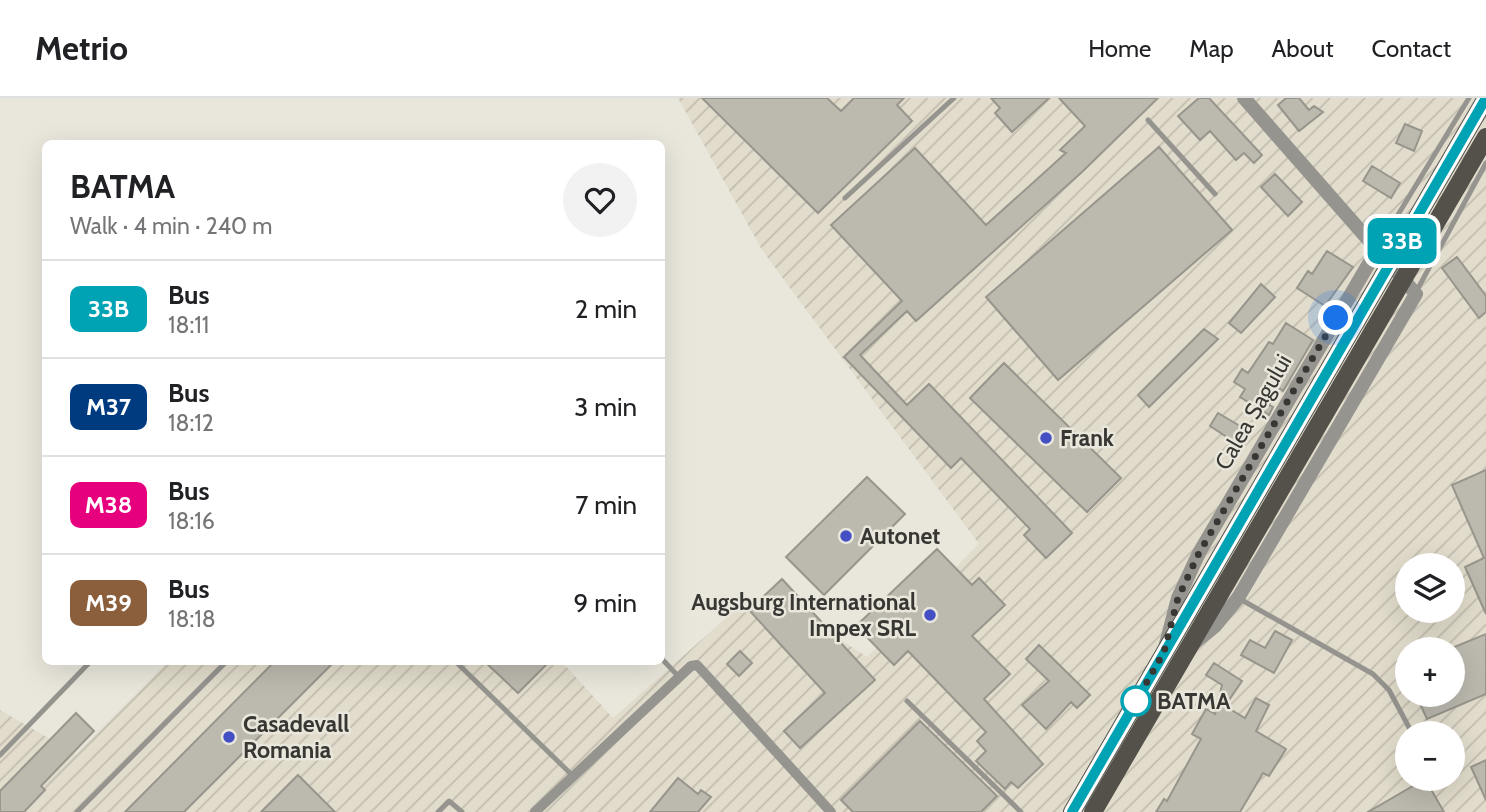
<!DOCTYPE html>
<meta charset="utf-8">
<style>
:root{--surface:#fff;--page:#f2f2f2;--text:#202124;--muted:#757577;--line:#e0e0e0}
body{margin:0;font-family:Cabin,sans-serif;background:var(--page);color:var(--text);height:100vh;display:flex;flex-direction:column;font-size:26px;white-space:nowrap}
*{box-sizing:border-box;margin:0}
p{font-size:23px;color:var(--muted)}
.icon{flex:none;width:38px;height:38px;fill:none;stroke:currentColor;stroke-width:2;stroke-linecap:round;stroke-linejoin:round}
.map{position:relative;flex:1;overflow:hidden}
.details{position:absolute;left:42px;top:42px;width:623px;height:525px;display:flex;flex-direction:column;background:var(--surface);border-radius:10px;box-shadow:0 7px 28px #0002}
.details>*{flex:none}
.badge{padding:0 14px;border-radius:10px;font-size:24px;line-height:46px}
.tools{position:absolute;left:1395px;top:455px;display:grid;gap:14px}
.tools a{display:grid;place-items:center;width:70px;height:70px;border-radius:50%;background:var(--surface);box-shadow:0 7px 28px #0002;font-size:35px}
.you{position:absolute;width:35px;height:35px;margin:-18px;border:5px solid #fff;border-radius:50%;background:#1a73e8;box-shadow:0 0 0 10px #1a73e833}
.map>.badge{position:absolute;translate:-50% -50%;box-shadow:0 0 0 4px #fff}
.round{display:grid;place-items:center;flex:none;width:74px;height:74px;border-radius:37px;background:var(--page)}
.headline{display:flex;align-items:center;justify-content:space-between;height:119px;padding:0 28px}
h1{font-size:33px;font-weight:800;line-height:52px}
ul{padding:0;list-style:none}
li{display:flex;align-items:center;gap:21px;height:98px;padding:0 28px;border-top:2px solid var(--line)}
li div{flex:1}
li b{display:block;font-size:26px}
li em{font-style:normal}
li .badge{min-width:77px;font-weight:700;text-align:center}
header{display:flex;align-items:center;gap:42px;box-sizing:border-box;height:98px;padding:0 35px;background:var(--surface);border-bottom:2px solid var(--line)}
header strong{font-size:33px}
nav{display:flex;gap:38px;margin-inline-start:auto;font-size:24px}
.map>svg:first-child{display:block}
.industrial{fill:url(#industrial-furrows);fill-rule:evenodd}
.building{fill:#bcb9af;stroke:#98958c;stroke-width:2}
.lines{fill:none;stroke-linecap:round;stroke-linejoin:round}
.service{stroke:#95948f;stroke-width:5}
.minor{stroke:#95948f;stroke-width:10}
.tertiary{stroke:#95948f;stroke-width:14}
.primary{stroke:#535149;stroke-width:18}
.line-casing{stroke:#fff;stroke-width:16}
.line{stroke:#00a3b4;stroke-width:10}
.walk{stroke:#393733;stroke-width:7;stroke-dasharray:0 12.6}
.poi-dot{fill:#454fc4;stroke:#e9e7dc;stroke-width:2.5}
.stop-dot{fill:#fff;stroke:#00a3b4;stroke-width:3.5}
.labels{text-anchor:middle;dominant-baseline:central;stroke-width:5;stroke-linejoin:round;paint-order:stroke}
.street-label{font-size:23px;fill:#393733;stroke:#e9e7dc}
.poi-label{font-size:23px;font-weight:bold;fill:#393733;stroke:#e9e7dc;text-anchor:start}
.stop-label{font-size:23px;font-weight:bold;fill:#393733;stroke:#e9e7dc;text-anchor:start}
</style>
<header>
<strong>Metrio</strong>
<nav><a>Home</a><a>Map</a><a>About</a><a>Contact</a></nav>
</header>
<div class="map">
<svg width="1486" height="714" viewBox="0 0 1486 714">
<defs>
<pattern id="industrial-furrows" width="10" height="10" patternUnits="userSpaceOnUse" patternTransform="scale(1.75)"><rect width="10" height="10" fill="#e1dccb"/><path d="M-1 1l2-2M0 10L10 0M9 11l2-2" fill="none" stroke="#c2bdaf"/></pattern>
</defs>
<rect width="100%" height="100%" fill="#e9e7dc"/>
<path class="industrial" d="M678,0H1486V714H0V612L76,656L168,564H562L613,620L742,506L777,501L867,559L979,446L762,152ZM1407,467H1452V513H1407ZM1407,551H1452V597H1407ZM1407,635H1452V681H1407Z"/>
<path class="building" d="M702,0H827L841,13L854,0H904L897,7L912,23L818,115Z
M991,0H1049L1012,34L995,15L1000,10Z
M1059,0H1158L1082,74L916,223L907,213L860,257L907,307L929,286L1072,435L1046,460L1024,437L1030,431L961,360L951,370L844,259L902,203L831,127L915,50L986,127L1066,55L1060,52L1085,28Z
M1199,0H1209L1262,57L1254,65L1244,55L1236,62L1210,33L1200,42L1178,18Z
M1286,0H1299L1309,12L1314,8L1323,14L1299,33L1278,7Z
M1405,26L1422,33L1414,53L1396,45Z
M1159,49L1232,132L1058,282L986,199Z
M1372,68L1400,85L1391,100L1363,83Z
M1275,76L1302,104L1288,118L1261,89Z
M1327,153L1353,169L1325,208L1297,190L1308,173L1312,176Z
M1457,159L1486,198V214L1479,220L1442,170Z
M1261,186L1275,199L1241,235L1229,225Z
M1286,225L1313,242L1283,293L1279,290L1269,307L1273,309L1269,317L1240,299L1245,291L1234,284L1242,271L1248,275L1269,244L1273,246Z
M1204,231L1218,241L1149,309L1138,297Z
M1004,265L1121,380L1087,414L970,300Z
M1218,315L1245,331L1236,345L1210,328Z
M1486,372V516L1465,469L1484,460L1452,387Z
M867,379L905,416L824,497L786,459Z
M937,451L972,487L979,480L1005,507L972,538L1010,576L984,601L1043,666L1018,690L1011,684L1005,691L976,663L986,653L977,643L986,634L908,553L894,567L856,528Z
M782,481L875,582L800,650L784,633L825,595L749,512Z
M1275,533L1292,542L1274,575L1241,557L1250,542L1265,550Z
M1486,536V596L1427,621L1416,597H1452V550Z
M1039,547L1090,597L1077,610L1071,604L1046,631L1022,607L1049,583L1026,561Z
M740,553L752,565L739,578L727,566Z
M274,564H334L184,714H125Z
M485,564H549L518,595Z
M1214,565L1242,583L1225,608L1245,620L1256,600L1269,607L1256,633L1286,651L1269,678L1263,675L1240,714H1156L1164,701L1167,703L1201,641L1192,636L1206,611L1215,616L1222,587L1206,577Z
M76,615L94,633L41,688L45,692L24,714H0V693Z
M920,623L997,698L981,714H853L841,702Z
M1486,662V702L1471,669Z
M298,677L335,714H261Z
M678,680L698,696L701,692L711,699L698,714H650Z
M1425,681L1444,714H1368Z"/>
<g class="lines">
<path class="service" d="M1148,22L1215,96
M845,100L954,0
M1379,148L1469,0
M1416,194L1486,65
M1240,501L1373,576L1389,592L1412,635
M662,561L679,579
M456,564L572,677
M907,603L1021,714
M0,657L90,564
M77,714L226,564
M438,714L449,703L462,714"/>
<path class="minor" d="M535,714L691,568L697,567L831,714"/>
<path class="tertiary" d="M1194,545L1215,528L1238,500L1416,196L1244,0
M1166,546L1178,500L1199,455L1378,150"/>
<path class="primary" d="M1072,714L1486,0
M1093,714L1486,39"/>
</g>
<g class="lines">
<defs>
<path id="line" d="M1072,714L1486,0"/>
</defs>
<use href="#line" class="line-casing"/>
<use href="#line" class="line"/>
<path class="walk" d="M1136,603L1132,610L1164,554L1178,500L1199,455L1336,220"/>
</g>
<g class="poi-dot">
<circle cx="1046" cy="340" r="7"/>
<circle cx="846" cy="438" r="7"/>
<circle cx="930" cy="517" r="7"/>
<circle cx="229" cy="639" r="7"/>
</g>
<circle class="stop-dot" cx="1136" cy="603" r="14"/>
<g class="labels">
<g class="street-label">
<text transform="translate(1253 314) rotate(-60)">Calea Șagului</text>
</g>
<g class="poi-label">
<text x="1060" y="340">Frank</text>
<text x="860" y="438">Autonet</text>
<text x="916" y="504" text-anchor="end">Augsburg International<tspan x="916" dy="26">Impex SRL</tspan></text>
<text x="243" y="626">Casadevall<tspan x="243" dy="26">Romania</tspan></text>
</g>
<g class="stop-label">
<text x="1157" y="603">BATMA</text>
</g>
</g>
</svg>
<div class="tools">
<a><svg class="icon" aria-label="layers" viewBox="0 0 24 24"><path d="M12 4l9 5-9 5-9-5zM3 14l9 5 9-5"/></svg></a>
<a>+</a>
<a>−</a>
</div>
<div class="you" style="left:1336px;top:220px"></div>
<b class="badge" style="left:1402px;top:143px;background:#00a3b4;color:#fff">33B</b>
<section class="details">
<div class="headline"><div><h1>BATMA</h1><p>Walk · 4 min · 240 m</p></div><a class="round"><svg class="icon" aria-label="heart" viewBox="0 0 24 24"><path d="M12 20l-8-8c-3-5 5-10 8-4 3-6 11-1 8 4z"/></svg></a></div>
<ul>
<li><span class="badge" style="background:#00a3b4;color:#fff">33B</span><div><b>Bus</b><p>18:11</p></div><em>2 min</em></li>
<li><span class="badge" style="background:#003b80;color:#fff">M37</span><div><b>Bus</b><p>18:12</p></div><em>3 min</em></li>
<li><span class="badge" style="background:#e6007e;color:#fff">M38</span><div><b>Bus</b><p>18:16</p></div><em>7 min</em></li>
<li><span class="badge" style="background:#8b5e3c;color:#fff">M39</span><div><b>Bus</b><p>18:18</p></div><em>9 min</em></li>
</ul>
</section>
</div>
